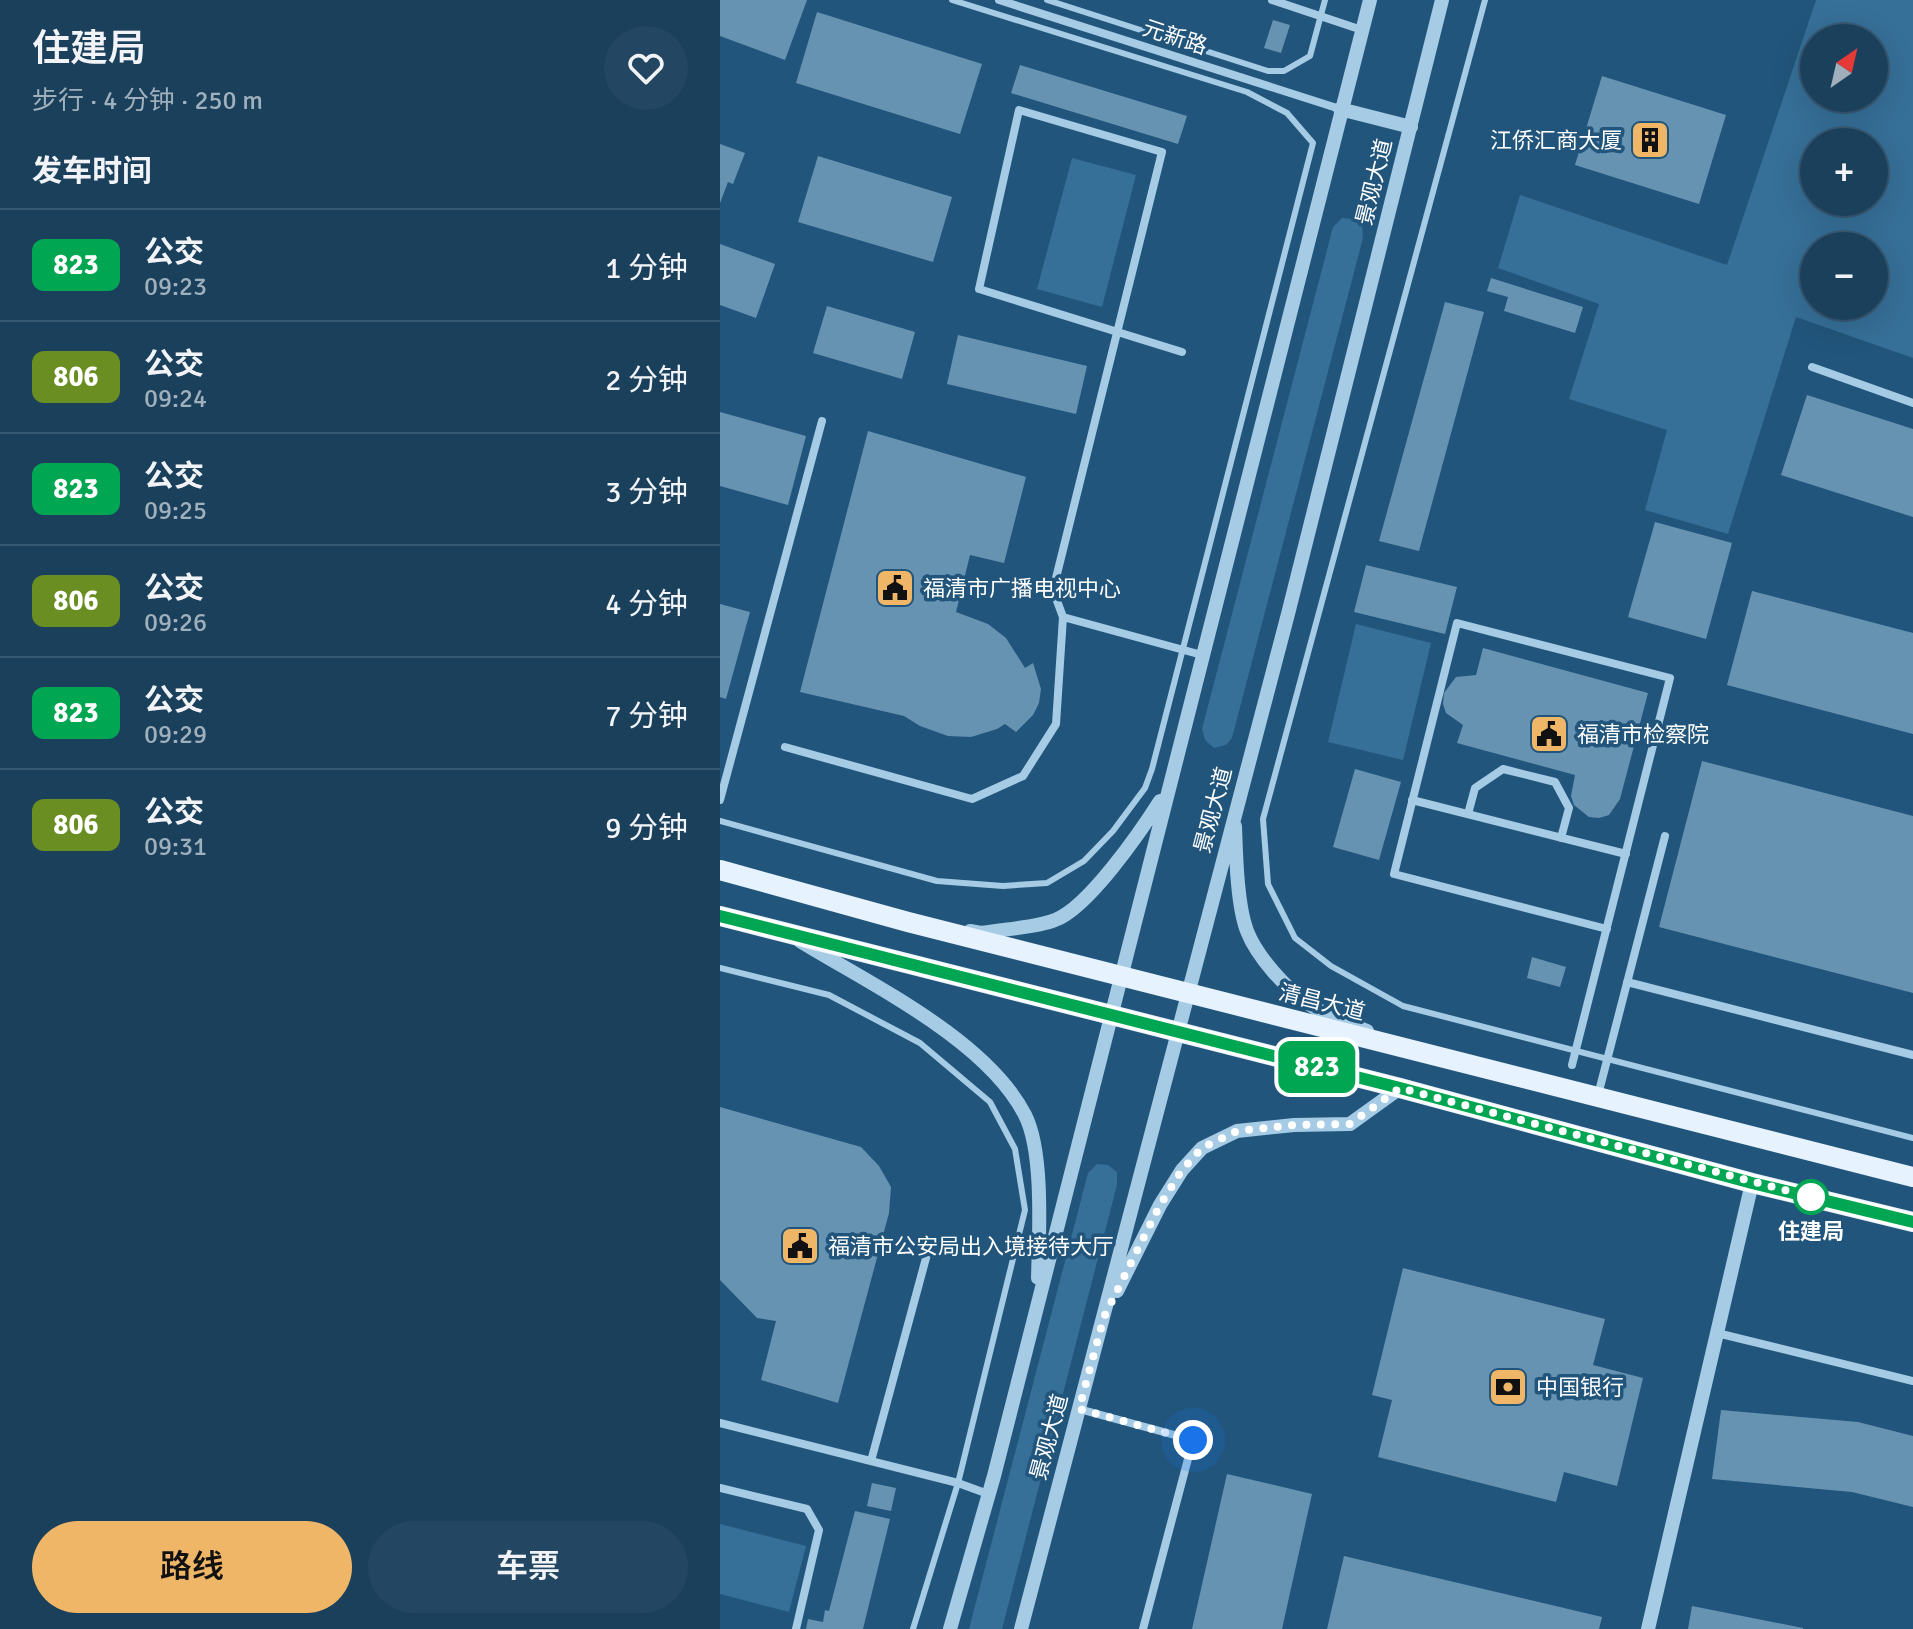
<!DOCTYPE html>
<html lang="zh">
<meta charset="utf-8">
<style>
:root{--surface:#1a405c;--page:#234762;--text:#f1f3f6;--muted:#9fafbb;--line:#385972;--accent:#f0b668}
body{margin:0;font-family:Signika,"Noto Sans SC",sans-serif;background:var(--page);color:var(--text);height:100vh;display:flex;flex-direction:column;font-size:30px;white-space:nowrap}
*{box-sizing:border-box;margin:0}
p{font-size:26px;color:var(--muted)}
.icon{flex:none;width:44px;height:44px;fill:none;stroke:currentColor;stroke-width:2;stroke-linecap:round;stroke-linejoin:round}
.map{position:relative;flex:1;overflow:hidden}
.sheet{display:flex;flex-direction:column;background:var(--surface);width:720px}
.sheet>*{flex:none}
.badge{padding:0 16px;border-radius:12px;font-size:28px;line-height:52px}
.needle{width:52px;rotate:34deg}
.tools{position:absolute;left:1080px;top:24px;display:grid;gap:16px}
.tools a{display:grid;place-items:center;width:88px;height:88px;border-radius:50%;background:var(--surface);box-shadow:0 8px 32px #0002,0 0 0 2px var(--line);font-size:40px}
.you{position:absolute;width:40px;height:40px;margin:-20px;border:6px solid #fff;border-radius:50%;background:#1a73e8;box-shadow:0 0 0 12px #1a73e833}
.map>.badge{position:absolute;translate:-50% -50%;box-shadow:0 0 0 4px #fff}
h2{padding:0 32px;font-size:30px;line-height:72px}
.round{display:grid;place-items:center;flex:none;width:84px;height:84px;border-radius:42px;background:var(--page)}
.headline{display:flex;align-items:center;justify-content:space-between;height:136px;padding:0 32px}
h1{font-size:38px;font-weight:600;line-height:60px}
.primary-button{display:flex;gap:16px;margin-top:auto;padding:16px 32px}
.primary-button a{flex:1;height:92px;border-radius:48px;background:var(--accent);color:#111;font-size:32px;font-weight:600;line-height:92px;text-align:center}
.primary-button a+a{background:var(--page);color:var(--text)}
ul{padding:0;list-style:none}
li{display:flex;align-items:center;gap:24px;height:112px;padding:0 32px;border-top:2px solid var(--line)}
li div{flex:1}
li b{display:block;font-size:30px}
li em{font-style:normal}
li .badge{min-width:88px;font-weight:700;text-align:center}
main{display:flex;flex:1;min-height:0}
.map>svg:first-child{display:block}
.green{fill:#366f98;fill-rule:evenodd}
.building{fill:#6793b3}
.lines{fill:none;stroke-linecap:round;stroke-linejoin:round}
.service{stroke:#a5cbe5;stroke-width:6}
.minor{stroke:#a5cbe5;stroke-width:8}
.tertiary{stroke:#a5cbe5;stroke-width:14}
.primary{stroke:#e6f2fd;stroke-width:20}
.line-casing{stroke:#fff;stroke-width:18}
.line{stroke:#00a651;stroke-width:12}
.walk{stroke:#fff;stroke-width:8;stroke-dasharray:0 14.4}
.stop-dot{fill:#fff;stroke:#00a651;stroke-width:4}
.labels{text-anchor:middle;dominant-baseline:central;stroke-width:7;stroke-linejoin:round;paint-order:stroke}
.street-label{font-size:22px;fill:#fff;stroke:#22557b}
.poi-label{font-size:22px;fill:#fff;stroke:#22557b;text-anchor:start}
.stop-label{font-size:22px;font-weight:bold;fill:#fff;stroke:#22557b}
</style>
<main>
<section class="sheet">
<div class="headline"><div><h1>住建局</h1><p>步行 · 4 分钟 · 250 m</p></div><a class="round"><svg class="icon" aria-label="heart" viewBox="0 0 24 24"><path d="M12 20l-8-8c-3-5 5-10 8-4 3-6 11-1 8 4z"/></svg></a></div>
<h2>发车时间</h2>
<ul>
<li><span class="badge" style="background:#00a651;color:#fff">823</span><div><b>公交</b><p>09:23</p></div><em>1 分钟</em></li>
<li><span class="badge" style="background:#6b8e23;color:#fff">806</span><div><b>公交</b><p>09:24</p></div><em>2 分钟</em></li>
<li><span class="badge" style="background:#00a651;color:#fff">823</span><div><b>公交</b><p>09:25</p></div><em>3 分钟</em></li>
<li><span class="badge" style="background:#6b8e23;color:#fff">806</span><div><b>公交</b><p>09:26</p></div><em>4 分钟</em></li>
<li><span class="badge" style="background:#00a651;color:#fff">823</span><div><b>公交</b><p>09:29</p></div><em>7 分钟</em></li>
<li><span class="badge" style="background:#6b8e23;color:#fff">806</span><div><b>公交</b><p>09:31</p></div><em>9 分钟</em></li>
</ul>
<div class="primary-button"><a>路线</a><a>车票</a></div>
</section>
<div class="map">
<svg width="1193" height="1629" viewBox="0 0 1193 1629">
<rect width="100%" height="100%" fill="#22557b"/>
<path class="green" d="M1096,0H1193V358L1076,317L1008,534L925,510L947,430L849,399L879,304L778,268L800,195L1007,265ZM1094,38H1154V98H1094ZM1094,142H1154V202H1094ZM1094,246H1154V306H1094Z
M352,158L416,175L382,307L317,289Z
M622,218L633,219L642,226L643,238L512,738L506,745L494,748L485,740L482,729L613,227Z
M636,624L711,643L683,760L608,742Z
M377,1164L388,1165L397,1172V1185L282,1629H249L368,1173Z
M0,1524L86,1546L69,1612L0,1594Z"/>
<path class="building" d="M0,0H87L65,60L0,36Z
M97,12L262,64L240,134L76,83Z
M553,20L570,25L561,53L544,48Z
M300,65L467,116L458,144L291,93Z
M882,76L1006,115L979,204L855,165Z
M0,144L25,153L13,184L8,182L0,203Z
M98,156L232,197L213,262L78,222Z
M0,244L55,264L36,318L0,305Z
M771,278L863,307L855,333L784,311L788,297L767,291Z
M725,302L764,312L699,551L659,541Z
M107,306L195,332L182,379L93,353Z
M238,335L367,366L356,414L227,384Z
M1087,395L1193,429V517L1061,475Z
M0,412L86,436L68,505L0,486Z
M148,431L306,477L284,563L250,555L236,612L268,624L286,638L305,668L313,663L321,689L319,703L313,715L296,732L285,724L277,729L251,737L228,736L200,726L184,716L80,692Z
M935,522L1012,543L986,639L908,617Z
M646,565L737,587L725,634L634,612Z
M1032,591L1193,633V734L1007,685Z
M0,604L30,612L6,699L0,697Z
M763,648L928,693L900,799L889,815L879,818L869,817L854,805L851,796L855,775L737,743L743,725L726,713L723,704L724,693L736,677L756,675Z
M982,761L1193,816V993L939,927Z
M635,769L681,782L659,860L613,847Z
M812,957L846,967L840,987L807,978Z
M0,1107L141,1147L159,1166L171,1187L169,1213L118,1403L41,1380L56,1321L37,1318L0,1280Z
M683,1268L885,1319L873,1365L923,1378L897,1486L844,1472L836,1502L658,1457L672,1400L652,1395Z
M1001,1410L1138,1422L1193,1436V1507L1132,1492L992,1479Z
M507,1474L592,1494L562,1629H472Z
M152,1483L176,1488L171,1511L147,1506Z
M135,1511L170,1519L143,1629H86L88,1619L103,1622L105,1610L109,1611Z
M624,1556L882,1617L879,1629H607Z
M972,1606L1083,1628V1629H968Z"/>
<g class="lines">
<path class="service" d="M327,0L548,71H564L590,56L605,0
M765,0L543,819L548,884L575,938L611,966L683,1006L1193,1138
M0,821L217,881L283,886L327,883L364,861L393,831L425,788L432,769L593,143L567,113L527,92L232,0
M0,968L109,995L200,1043L270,1102L295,1149L305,1210L238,1483L193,1629"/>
<path class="minor" d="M279,0L620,109
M552,0L642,30
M1092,367L1193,403
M343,617L482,655
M65,747L252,799L303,776L336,724L343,617L333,590L442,152L299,110L259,289L462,352
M0,800L102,421
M692,800L906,854
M748,814L755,788L783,769L835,782L849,808L841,838
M907,982L1193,1055
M852,1065C885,936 918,807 950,678L737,623L674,874L887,929
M878,1095L945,836
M997,1333L1193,1381
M359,1409L473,1440L423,1629
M0,1423L238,1483L268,1494
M151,1461L209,1247
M0,1488L87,1509L99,1530L76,1629"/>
<path class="tertiary" d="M620,109L691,127
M515,826C516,854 517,905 527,931C537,957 567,990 590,1005C607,1016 628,1023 647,1031
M250,931L261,933C283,929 315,928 335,920C368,908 421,831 440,801
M80,941C150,984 267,1040 305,1115C324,1152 319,1235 318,1278
M397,1291L440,1205L462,1170L482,1148L517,1131L574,1125L630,1124L680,1088
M230,1629L274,1476L650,0
M301,1629L568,614L722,0
M928,1629L1032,1183"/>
<path class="primary" d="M0,870L188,922L1193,1177
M0,916L680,1088L1032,1183L1193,1222"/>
</g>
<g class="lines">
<defs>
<path id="line" d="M0,916L680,1088L1032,1183L1193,1222"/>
</defs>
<use href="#line" class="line-casing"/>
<use href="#line" class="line"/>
<path class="walk" d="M473,1440L359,1409L384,1317L440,1205L462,1170L482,1148L517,1131L574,1125L630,1124L680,1088L1091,1197"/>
</g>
<defs>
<symbol id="building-square" viewBox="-11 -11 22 22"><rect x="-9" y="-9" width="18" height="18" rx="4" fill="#f0b668" stroke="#22557b"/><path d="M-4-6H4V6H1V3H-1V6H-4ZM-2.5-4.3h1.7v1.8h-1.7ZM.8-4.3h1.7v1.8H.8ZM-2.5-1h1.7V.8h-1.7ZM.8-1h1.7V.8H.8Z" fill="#111"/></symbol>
<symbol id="civic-square" viewBox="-11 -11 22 22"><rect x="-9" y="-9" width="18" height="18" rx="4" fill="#f0b668" stroke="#22557b"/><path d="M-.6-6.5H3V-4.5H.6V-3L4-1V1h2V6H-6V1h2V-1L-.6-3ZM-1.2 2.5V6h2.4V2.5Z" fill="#111"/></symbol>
<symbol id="bank-square" viewBox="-11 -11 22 22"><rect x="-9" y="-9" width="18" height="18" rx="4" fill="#f0b668" stroke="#22557b"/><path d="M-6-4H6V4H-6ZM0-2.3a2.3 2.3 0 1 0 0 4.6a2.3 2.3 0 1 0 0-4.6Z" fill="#111"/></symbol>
</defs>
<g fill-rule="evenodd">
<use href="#building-square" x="908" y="118" width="44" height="44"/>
<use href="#civic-square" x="153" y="566" width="44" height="44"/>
<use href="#civic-square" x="807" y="712" width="44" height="44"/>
<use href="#civic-square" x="58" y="1224" width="44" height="44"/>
<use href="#bank-square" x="766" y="1365" width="44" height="44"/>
</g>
<circle class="stop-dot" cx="1091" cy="1197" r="16"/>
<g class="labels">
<g class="street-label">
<text transform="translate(455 37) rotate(18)">元新路</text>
<text transform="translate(654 182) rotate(-76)">景观大道</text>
<text transform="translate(493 810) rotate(-75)">景观大道</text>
<text transform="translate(602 1002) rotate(14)">清昌大道</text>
<text transform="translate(329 1437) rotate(-75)">景观大道</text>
</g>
<g class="poi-label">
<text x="902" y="140" text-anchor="end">江侨汇商大厦</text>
<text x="203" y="588">福清市广播电视中心</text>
<text x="857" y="734">福清市检察院</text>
<text x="108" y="1246">福清市公安局出入境接待大厅</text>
<text x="816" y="1387">中国银行</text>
</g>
<g class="stop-label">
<text x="1091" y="1231">住建局</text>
</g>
</g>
</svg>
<div class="tools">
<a><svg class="needle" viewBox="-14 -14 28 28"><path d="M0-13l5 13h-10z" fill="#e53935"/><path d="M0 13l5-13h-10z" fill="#9fafbb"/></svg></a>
<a>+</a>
<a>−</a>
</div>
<div class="you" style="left:473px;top:1440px"></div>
<b class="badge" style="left:597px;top:1067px;background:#00a651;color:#fff">823</b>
</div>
</main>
